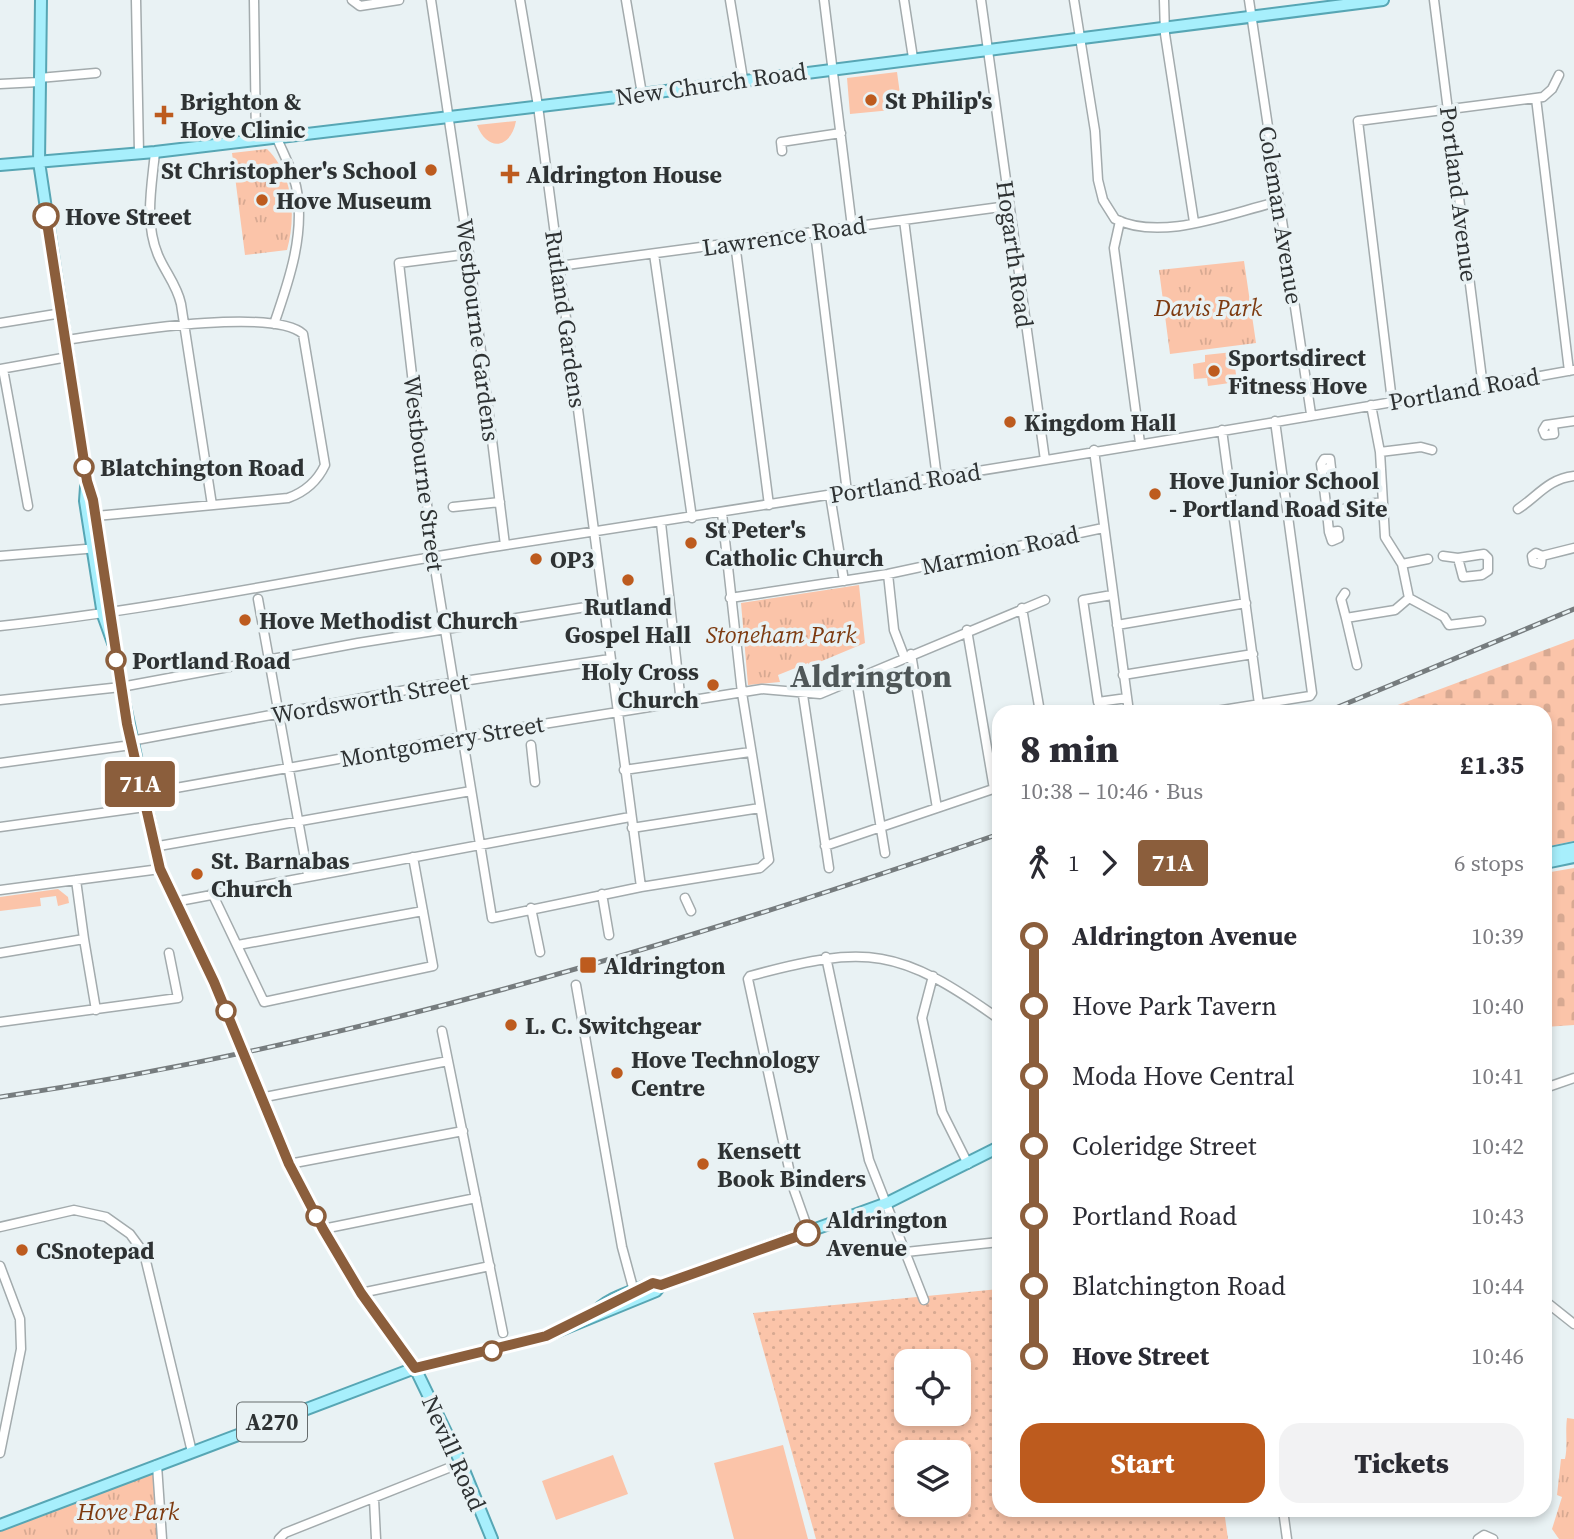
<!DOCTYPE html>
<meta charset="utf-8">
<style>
:root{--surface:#fff;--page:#f2f2f3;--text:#2b2b33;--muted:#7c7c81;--accent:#bd5b1e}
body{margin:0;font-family:"Source Serif 4",serif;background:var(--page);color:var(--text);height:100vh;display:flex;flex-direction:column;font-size:26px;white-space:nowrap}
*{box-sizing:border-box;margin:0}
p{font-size:23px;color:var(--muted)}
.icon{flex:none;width:38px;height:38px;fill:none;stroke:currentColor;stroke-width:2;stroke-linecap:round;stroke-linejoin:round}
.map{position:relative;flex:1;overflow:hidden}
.drawer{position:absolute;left:992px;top:705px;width:560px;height:812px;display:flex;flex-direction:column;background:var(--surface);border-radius:21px;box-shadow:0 4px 10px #0003}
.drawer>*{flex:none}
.badge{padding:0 14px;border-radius:5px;font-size:24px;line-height:46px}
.buttons{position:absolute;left:894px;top:1349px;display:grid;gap:14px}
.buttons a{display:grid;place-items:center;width:77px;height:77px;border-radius:14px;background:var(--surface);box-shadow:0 4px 10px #0003;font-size:35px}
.map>.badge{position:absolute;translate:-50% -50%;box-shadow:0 0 0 4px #fff}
.legs{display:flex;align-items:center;gap:10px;height:77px;padding:0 28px;font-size:23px}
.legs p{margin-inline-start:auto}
.headline{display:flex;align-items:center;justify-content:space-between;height:119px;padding:0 28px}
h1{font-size:38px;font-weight:800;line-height:52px}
.action{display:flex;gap:14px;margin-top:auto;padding:14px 28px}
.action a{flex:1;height:80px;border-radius:21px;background:var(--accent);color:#fff;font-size:28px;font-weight:800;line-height:80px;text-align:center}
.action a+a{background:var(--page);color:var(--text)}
ul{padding:0 28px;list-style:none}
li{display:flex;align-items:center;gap:24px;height:70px;font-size:26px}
li i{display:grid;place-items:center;width:10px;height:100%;margin:0 9px;background:currentColor}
li i::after{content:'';width:18px;height:18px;margin:-9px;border:5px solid;border-radius:50%;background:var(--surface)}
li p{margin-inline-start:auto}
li:first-child i{background:linear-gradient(#0000 50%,currentColor 0)}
li:last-child i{background:linear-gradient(currentColor 50%,#0000 0)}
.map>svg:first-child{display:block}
.grass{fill:#fbc4a9}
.cemetery{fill:url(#cemetery-stones)}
.park{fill:url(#park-tufts)}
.garden{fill:url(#garden-dots);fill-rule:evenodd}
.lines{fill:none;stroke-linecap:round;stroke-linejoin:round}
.minor-casing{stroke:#a3abad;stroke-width:11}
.major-casing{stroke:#57a6b4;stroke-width:14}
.minor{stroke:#fff;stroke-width:8}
.major{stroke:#a7effc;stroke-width:10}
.rail-casing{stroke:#767c7e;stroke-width:5}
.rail{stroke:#e9f2f4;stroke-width:2.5;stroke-dasharray:8;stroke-linecap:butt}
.line-1-casing{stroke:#fff;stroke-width:16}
.line-1{stroke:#8b5e3c;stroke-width:10}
.poi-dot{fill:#bd5b1e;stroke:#e9f2f4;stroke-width:2.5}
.stop-1-dot{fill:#fff;stroke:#8b5e3c;stroke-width:3.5}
.labels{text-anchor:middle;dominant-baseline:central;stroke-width:7;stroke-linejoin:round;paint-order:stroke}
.shield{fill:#e9f2f4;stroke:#666c6d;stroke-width:2}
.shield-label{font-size:23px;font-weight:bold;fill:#2e3233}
.street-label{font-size:24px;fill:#2e3233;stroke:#e9f2f4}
.poi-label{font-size:24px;font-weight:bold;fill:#2e3233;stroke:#e9f2f4;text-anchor:start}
.stop-label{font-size:24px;font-weight:bold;fill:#2e3233;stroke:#e9f2f4;text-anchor:start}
.park-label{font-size:24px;font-style:italic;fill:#7d3a10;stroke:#e9f2f4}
.district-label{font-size:32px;font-weight:bold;fill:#4f5758;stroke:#e9f2f4}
</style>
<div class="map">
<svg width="1574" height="1539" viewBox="0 0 1574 1539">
<defs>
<pattern id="cemetery-stones" width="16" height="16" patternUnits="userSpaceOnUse" patternTransform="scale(1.75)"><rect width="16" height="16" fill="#fbc4a9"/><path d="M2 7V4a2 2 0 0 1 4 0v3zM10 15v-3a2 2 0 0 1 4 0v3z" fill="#d7a992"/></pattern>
<pattern id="park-tufts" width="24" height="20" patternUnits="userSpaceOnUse" patternTransform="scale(1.75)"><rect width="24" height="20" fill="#fbc4a9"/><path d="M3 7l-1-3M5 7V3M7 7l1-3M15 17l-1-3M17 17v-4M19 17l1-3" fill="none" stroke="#d7a992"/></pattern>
<pattern id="garden-dots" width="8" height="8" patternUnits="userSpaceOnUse" patternTransform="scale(1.75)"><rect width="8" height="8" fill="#fbc4a9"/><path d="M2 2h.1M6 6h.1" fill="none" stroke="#d7a992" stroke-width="1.8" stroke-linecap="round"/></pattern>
</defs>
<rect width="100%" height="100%" fill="#e9f2f4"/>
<path class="grass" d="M897,72L902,109L850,114L847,78Z
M516,121C511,149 487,152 477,125Z
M1233,352L1237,382L1208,386L1207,378L1194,379L1193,364L1205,362V355Z
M58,889L68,897L69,903L58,906L56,896L40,898L41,906L0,911V897Z
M783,1445L808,1539H734L714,1463Z
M613,1455L628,1494L556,1520L542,1481Z"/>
<path class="cemetery" d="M1574,639V841L1545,847V712H1379Z
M1574,868V1025L1545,1027V873Z"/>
<path class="park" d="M267,149C294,175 296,217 287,250L245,255L232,153Z
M1244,261L1256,343L1170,354L1159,270Z
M859,585L865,643L810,666L808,663L778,675L780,682L748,685L741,603Z
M1567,1418L1574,1419V1539H1559L1552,1529L1562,1497L1557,1495L1561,1459H1565C1568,1445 1565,1434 1567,1418Z
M154,1471L158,1539H0V1531Z"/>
<path class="garden" d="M999,1289V1510H1224L1228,1539H816L753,1313ZM906,1362H959V1414H906ZM906,1452H959V1505H906Z"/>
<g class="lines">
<defs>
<path id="minor" d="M136,0L139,153
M254,0L256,139
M352,0L360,6L399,0
M431,0L469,254L505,545
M520,0L538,106L641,887
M626,0L642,94
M730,0L743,79
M824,0L852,227
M904,0L913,58
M981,0L1045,460
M1074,0L1095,131L1098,180L1103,200L1115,219C1162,242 1230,213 1277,202
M1164,0L1165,34L1194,222
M1249,0L1311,414
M1434,0L1483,387
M39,78L96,73
M0,84L39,82
M1536,98L1569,371
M782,151L781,142L841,133
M155,152C152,185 144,222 158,255C165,272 177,285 181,304L212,505
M904,220L937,478
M1120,221L1114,248L1140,443
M815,232L847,492
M735,243L769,505
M469,254L399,263L433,556L492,918L641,887L760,868L769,860L742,693L722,513
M654,254L692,518
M559,266L1008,206
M0,323L62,313
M274,324C289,281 306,232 296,186C292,169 283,153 276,136
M65,340C109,334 272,306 303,334L325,465C317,482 305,492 288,498L96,516
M0,369L68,357
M3,369L28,506
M1392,401L1358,121L1543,97L1552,89L1559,75
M1553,425L1554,434L1545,435L1543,430L1546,425L1574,421
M1222,430L1259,704
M1094,450L1129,712
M1380,452L1421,447L1432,450
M1323,469L1331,468L1330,459H1324L1321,464L1327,512L1381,502
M830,495L844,581
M453,507L500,502
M1518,509C1538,496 1548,479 1574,476
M1327,512L1329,532L1338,531L1339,538L1332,541L1329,532
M661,523L681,703
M0,556L98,548
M1443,556L1458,558L1484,554L1488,558V571L1482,575L1463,577L1458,558
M1542,556L1541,564L1533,562L1532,556L1536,553L1542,556L1574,548
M1402,564L1428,559
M888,574L894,630L904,656
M1345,593L1341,599L1346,618
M1112,595L1083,600L1098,702L1127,698
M730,598L888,574L1103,528
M1409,598L1444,617L1449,625L1481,621
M258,599L308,875
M1022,608L1040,712
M1117,625L1246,603
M0,626C170,608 337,571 506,545C863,490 1219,434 1574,370
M967,630L994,789
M911,654L937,808
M1357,665L1346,618L1395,610L1409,598L1402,564L1385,537L1380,452L1371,405
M1123,675L1253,654
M856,677L885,853
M803,695L829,868
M0,700L121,687L358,643L605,604
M1210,712L1310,696L1312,693L1275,421
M531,745L535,782
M0,763L124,746L136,740L417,688L610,659
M624,770L750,752
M142,794L462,737L762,689L820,694L1045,600
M0,827L145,807
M632,828L760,808
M825,846L999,787
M153,847L471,791
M0,890L160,869
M212,893L264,1002L433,966L413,857
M602,894L609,935
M685,898L691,911
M174,902L630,817
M531,908L540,952
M84,939L96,1010
M238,945L423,911
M0,953L84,939L76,880
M826,957L869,1160L924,1300
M933,976L922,1018L942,1112L968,1164
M576,985L622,1247L635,1295
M0,1022L178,998L169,953
M442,1031L503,1333
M1545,1088L1574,1078
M260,1098L448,1061
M289,1164L463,1131
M0,1227L74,1210L106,1217L130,1234L144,1253L192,1452
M323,1229L476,1198
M809,1232L793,1187L748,979L750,976C868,944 899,948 999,1019
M906,1252L999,1242
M0,1266L20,1319L21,1349L0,1453
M361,1293L490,1266
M1545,1301L1574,1324
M157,1465L162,1539
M374,1499L376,1539
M1283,1510L1287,1539
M279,1539L285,1533L461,1463
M1478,1539L1484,1535L1493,1539"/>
<path id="major" d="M41,0L39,162L87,481L93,500L121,687L160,869L214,982L289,1164L323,1229L361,1293L415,1368L461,1463L492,1539
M0,165L155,152L642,94L1383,0
M86,487L85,501L103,615L113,643
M1545,854L1574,848
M1545,863L1574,857
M593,1315C605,1298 634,1291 653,1283L661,1285
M0,1525L415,1368L546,1336L656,1291L661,1285L887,1203L999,1147"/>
</defs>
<use href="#minor" class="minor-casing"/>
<use href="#major" class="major-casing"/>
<use href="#minor" class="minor"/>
<use href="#major" class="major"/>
<defs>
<path id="rail" d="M1326,712L1574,609
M0,1097C340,1047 674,946 999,834"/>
</defs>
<use href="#rail" class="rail-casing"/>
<use href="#rail" class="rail"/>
</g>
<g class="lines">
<defs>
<path id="line-1" d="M46,216L87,481L93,500L127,724L160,869L214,982L289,1164L323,1229L361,1293L415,1368L546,1336L653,1283L661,1285L807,1233"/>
</defs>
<use href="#line-1" class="line-1-casing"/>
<use href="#line-1" class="line-1"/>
</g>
<g class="poi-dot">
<circle cx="871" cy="100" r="7"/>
<path d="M160.5 104.5h7v7h7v7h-7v7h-7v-7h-7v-7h7z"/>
<circle cx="431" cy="170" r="7"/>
<path d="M506.5 163.5h7v7h7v7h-7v7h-7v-7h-7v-7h7z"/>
<circle cx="262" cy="200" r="7"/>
<circle cx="1214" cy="371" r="7"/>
<circle cx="1010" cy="422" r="7"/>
<circle cx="1155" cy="494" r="7"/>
<circle cx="691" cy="543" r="7"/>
<circle cx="536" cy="559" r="7"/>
<circle cx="628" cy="580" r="7"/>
<circle cx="245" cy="620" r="7"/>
<circle cx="713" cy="685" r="7"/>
<circle cx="197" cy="874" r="7"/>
<rect x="579" y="956" width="18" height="18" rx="3.5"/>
<circle cx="511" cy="1025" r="7"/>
<circle cx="617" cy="1073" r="7"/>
<circle cx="703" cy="1164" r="7"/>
<circle cx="22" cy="1250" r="7"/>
</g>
<g class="stop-1-dot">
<circle cx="46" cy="216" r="12"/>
<circle cx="84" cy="467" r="9"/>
<circle cx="116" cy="660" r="9"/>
<circle cx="226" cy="1011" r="9"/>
<circle cx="316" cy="1216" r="9"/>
<circle cx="807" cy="1233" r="12"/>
<circle cx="492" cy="1351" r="9"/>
</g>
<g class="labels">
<rect class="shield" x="237" y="1402.5" width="70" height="39" rx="5"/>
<g class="shield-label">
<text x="272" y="1422">A270</text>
</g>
<g class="street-label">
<text transform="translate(711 84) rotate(-8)">New Church Road</text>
<text transform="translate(1459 194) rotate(83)">Portland Avenue</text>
<text transform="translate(1281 215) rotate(81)">Coleman Avenue</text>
<text transform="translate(784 236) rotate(-8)">Lawrence Road</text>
<text transform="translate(1015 254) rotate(82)">Hogarth Road</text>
<text transform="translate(566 319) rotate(82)">Rutland Gardens</text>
<text transform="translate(478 330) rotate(83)">Westbourne Gardens</text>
<text transform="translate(1464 389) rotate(-10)">Portland Road</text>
<text transform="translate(424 473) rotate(83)">Westbourne Street</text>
<text transform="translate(905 483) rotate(-9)">Portland Road</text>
<text transform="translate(1000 550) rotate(-12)">Marmion Road</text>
<text transform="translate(370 698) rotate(-10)">Wordsworth Street</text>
<text transform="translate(442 741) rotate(-10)">Montgomery Street</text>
<text transform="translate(454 1453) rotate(66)">Nevill Road</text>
</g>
<g class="poi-label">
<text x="885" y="100">St Philip's</text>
<text x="180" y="101">Brighton &amp;<tspan x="180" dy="28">Hove Clinic</tspan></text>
<text x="417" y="170" text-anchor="end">St Christopher's School</text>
<text x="526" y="174">Aldrington House</text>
<text x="276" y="200">Hove Museum</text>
<text x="1228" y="357">Sportsdirect<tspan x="1228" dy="28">Fitness Hove</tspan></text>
<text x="1024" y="422">Kingdom Hall</text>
<text x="1169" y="480">Hove Junior School<tspan x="1169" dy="28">- Portland Road Site</tspan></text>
<text x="705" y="529">St Peter's<tspan x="705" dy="28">Catholic Church</tspan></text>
<text x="550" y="559">OP3</text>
<text x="628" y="606" text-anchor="middle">Rutland<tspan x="628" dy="28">Gospel Hall</tspan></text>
<text x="259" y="620">Hove Methodist Church</text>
<text x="699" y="671" text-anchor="end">Holy Cross<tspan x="699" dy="28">Church</tspan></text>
<text x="211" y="860">St. Barnabas<tspan x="211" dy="28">Church</tspan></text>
<text x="604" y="965">Aldrington</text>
<text x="525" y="1025">L. C. Switchgear</text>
<text x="631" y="1059">Hove Technology<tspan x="631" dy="28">Centre</tspan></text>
<text x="717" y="1150">Kensett<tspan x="717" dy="28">Book Binders</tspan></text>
<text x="36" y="1250">CSnotepad</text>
</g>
<g class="stop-label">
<text x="65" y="216">Hove Street</text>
<text x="100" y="467">Blatchington Road</text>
<text x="132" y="660">Portland Road</text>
<text x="826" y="1219">Aldrington<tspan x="826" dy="28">Avenue</tspan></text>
</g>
<g class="park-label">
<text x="1208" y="307">Davis Park</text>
<text x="781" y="634">Stoneham Park</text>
<text x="128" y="1511">Hove Park</text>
</g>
<g class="district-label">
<text x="871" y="676">Aldrington</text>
</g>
</g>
</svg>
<div class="buttons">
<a><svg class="icon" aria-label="locate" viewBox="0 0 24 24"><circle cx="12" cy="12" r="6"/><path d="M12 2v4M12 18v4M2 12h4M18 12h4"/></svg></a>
<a><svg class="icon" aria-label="layers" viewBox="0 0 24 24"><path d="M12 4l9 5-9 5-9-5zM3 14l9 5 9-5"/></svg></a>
</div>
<b class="badge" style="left:140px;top:784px;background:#8b5e3c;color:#fff">71A</b>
<section class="drawer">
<div class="headline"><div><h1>8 min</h1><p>10:38 – 10:46 · Bus</p></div><b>£1.35</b></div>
<div class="legs"><svg class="icon" aria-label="walk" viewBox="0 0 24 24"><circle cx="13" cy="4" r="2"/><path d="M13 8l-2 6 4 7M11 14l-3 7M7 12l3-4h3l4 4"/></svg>1<svg class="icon" aria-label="forward" viewBox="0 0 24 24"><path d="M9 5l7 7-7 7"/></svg><b class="badge" style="background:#8b5e3c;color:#fff">71A</b><p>6 stops</p></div>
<ul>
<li><i style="color:#8b5e3c"></i><b>Aldrington Avenue</b><p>10:39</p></li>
<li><i style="color:#8b5e3c"></i><span>Hove Park Tavern</span><p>10:40</p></li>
<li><i style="color:#8b5e3c"></i><span>Moda Hove Central</span><p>10:41</p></li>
<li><i style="color:#8b5e3c"></i><span>Coleridge Street</span><p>10:42</p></li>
<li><i style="color:#8b5e3c"></i><span>Portland Road</span><p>10:43</p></li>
<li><i style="color:#8b5e3c"></i><span>Blatchington Road</span><p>10:44</p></li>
<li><i style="color:#8b5e3c"></i><b>Hove Street</b><p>10:46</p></li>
</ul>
<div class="action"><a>Start</a><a>Tickets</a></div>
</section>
</div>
